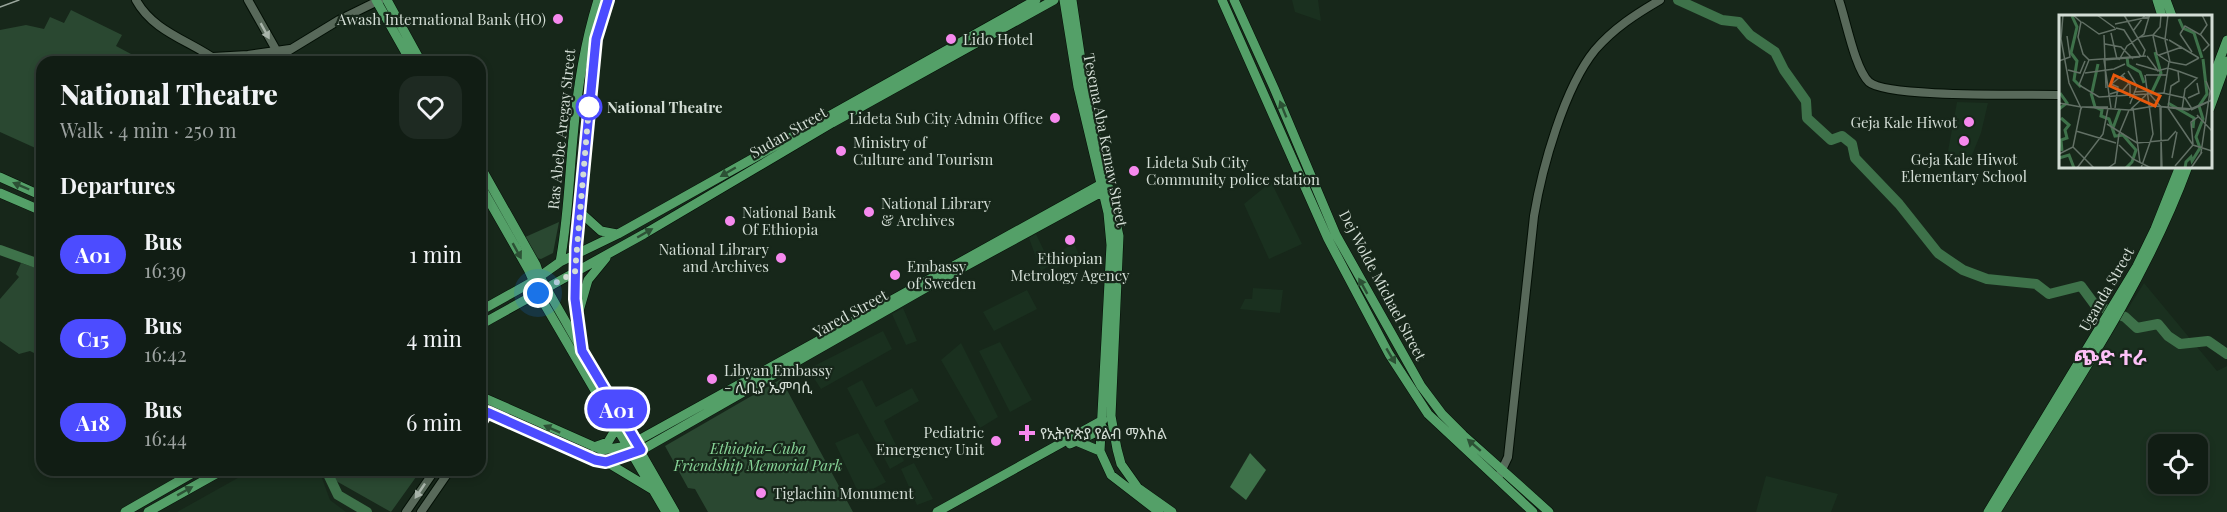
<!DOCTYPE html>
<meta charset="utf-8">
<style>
:root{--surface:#111d14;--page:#1e2a22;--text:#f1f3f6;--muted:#9ca2a0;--line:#303b34}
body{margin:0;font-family:"Playfair Display","Noto Sans Ethiopic",serif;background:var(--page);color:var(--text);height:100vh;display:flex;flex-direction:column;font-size:22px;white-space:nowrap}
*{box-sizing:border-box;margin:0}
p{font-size:20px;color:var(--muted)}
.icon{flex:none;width:33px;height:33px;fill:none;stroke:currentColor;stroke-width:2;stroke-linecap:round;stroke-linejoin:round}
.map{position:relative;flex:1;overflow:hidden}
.panel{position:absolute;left:36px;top:56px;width:450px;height:420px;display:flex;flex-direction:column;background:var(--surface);border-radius:18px;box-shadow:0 3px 9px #0003,0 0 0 2px var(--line)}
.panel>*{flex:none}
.badge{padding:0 12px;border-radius:20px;font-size:21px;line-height:39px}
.fabs{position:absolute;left:2148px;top:434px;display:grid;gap:12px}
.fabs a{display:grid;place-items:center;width:60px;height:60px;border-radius:12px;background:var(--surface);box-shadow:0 3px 9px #0003,0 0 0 2px var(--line);font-size:30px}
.you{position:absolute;width:30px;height:30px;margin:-15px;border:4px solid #fff;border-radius:50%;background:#1a73e8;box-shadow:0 0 0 9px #1a73e833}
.map>.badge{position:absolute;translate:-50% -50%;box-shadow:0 0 0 3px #fff}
h2{padding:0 24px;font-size:22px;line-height:54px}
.round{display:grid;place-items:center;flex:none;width:63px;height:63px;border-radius:18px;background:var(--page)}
.overview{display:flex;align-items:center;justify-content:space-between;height:102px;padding:0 24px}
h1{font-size:28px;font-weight:800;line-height:45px}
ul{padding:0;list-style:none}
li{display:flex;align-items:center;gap:18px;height:84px;padding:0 24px}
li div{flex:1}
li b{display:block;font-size:22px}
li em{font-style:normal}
li .badge{min-width:66px;font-weight:700;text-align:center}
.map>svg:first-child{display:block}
.built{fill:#1a301f;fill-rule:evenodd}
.green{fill:#2a4831}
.water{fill:#3e724a}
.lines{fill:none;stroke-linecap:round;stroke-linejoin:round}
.river{stroke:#3e724a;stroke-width:10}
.secondary-casing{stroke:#030f05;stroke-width:10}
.primary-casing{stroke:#030f05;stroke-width:10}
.secondary{stroke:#58695a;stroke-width:8}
.primary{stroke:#54a068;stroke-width:9}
.tram{stroke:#9aa69c;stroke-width:1.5}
.oneway{fill:#a8b4aa}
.oneway2{fill:#2c5135}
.line-casing{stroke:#fff;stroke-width:14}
.line{stroke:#4c4cff;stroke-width:9}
.walk{stroke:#d3ddd5;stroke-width:6;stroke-dasharray:0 10.8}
.poi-dot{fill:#f689ee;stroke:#17271a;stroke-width:2}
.stop-dot{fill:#fff;stroke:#4c4cff;stroke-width:3}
.labels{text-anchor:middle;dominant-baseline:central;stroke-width:4.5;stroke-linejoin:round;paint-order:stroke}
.poi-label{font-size:15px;fill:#d3ddd5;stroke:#17271a;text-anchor:start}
.stop-label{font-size:15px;font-weight:bold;fill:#d3ddd5;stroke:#17271a;text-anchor:start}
.street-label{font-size:15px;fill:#d3ddd5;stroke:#17271a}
.park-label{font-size:15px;font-style:italic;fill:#88d598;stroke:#17271a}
.district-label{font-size:21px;font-weight:bold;fill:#fdc0f7;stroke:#17271a}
.inset-river{fill:none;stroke:#3e724a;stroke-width:3}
.inset-road{fill:none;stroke:#627065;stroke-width:1.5}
.view{fill:#e8590c;fill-opacity:0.15;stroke:#e8590c;stroke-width:3}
.inset-edge{fill:none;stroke:#d3ddd5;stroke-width:3}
</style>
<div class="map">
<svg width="2227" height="512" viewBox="0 0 2227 512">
<rect width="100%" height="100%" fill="#17271a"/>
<path class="built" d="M1292,0H1318L1321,21L1295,12Z
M1957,102L1988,103L1981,133L1968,165L1948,151Z
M1271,182L1302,244L1269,259L1244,204Z
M1036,234L1048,259L1074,243L1079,255L1052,271L1050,265L1041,271L1029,238Z
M2144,283L2217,371L2227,366V512H2000ZM2158,444H2198V483H2158Z
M1253,288L1283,290L1280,313L1240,309L1245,299H1252Z
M1027,290L1037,309L994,331L983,312Z
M903,308L917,341L906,345L892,314Z
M883,331L892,349L821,389L808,369Z
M1000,342L1032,400L1010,412L979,351Z
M961,343L998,417L980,428L941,360Z
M862,380L876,407L912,388L919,401L884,421L904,461L890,469L847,388Z
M858,433L886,482L860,496L835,443Z
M914,463L933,499L917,505L901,469Z
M252,470H319L330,500L346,512H177Z
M1766,476L1838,494L1831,512H1756Z"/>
<path class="green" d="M71,10L122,35L116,46L131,54L127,61L42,62V151L0,132V30L26,25L44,29L50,17L64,23Z
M559,222L553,253L541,259L536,258L523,238Z
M21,263L42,270V352L38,355L30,351L19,354L0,341V299L19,277L16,274Z
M781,379L853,512H708L695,489L688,488L665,446Z
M319,470H421L391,512L322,473Z"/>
<path class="water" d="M1250,453L1266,470L1246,500L1230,487Z"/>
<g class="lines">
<path class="river" d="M1678,0L1722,20L1739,22L1750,35L1775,52L1784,70L1806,101L1807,118L1831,140L1842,136L1852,144L1855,158L1899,204L1938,253L1963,270L1987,279L2036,284L2049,294L2081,286L2095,305L2125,317L2137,328L2158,324L2168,336L2180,344L2208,341L2227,354
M0,250L42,265
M326,470L338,495L367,512"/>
<defs>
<path id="secondary" d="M136,0C154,33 192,41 219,62
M248,0L279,55
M1839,0C1846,20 1855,69 1869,82C1887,98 2028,94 2060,95
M213,57L248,55L290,49
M270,62L339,20L380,0
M480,423L487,413
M1499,476L1508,457L1534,216C1542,168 1564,88 1595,50C1614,28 1636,14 1660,0
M406,512L435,470
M421,512L450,470"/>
<path id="primary" d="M376,0L411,62
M387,0L421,62
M1064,0L1078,87L1108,213L1111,245L1100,451L1111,475L1159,512
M1072,0L1085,87L1119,236L1111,416L1117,449L1121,464L1138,488L1172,512
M1222,0L1328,239L1389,354L1428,414L1533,512
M1234,0L1274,88L1336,235L1421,386L1442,414L1463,435L1549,512
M2157,0L2162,16
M2166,0L2172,16
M2210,85L2227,40
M2210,108L2227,61
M480,166L536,265L540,277L675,512
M0,177L42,196
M480,185L528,269L542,300L666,512
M0,193L42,211
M580,212L601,231L617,234
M560,262C568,220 569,179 573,137C577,90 584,45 598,0
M480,311L532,282L560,262L618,234L1036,0
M579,311L588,280L606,258
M480,325L644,234L832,123L1054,0
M581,342C568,269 580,182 589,108C593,72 593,33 608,0
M480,396L602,450L628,446L1107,181
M480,410L595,460L608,463L653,490
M1076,441L1100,451
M1070,444L1104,429
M594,447L608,442L614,432L613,424
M606,462L633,455L929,286L1109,188
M125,512L198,470
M148,512L223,470
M937,512L1103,420
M1988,512L2137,266L2155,229L2180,166
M1996,512C2065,399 2142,291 2188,166"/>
</defs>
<use href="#secondary" class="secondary-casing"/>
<use href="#primary" class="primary-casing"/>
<use href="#secondary" class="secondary"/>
<use href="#primary" class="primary"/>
<path class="tram" d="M0,7L19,0"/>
</g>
<defs><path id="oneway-solid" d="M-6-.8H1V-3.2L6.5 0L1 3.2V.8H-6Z" transform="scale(1.5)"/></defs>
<g class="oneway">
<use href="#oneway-solid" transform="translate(265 31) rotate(61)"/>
<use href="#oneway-solid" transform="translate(420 491) rotate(124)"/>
</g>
<g class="oneway2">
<use href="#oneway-solid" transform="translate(1283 109) rotate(-112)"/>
<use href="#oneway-solid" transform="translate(728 172) rotate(150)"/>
<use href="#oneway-solid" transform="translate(21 186) rotate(-157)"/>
<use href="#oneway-solid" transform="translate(645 233) rotate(-30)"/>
<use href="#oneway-solid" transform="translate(517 251) rotate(61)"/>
<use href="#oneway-solid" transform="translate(1363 286) rotate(-119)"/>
<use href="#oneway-solid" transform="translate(1391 356) rotate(59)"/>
<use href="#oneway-solid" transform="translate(552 429) rotate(-156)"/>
<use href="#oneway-solid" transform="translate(1474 445) rotate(-139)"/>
<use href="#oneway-solid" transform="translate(185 491) rotate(-29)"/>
</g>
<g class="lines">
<defs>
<path id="line" d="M480,423L487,412L595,460L606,462L641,450L582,351L575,299L576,247L596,39L608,0"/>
</defs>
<use href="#line" class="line-casing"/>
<use href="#line" class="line"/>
<path class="walk" d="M538,293L575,272L589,107"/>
</g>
<g class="poi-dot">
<circle cx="558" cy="19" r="6"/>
<circle cx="951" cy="39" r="6"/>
<circle cx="1055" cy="118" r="6"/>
<circle cx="1969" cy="122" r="6"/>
<circle cx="1964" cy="141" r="6"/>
<circle cx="841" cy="151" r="6"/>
<circle cx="1134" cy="171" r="6"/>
<circle cx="869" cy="212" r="6"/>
<circle cx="730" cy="221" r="6"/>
<circle cx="1070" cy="240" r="6"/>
<circle cx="781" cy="258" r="6"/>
<circle cx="895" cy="275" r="6"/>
<circle cx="712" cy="379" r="6"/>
<path d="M1024 424h6v6h6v6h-6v6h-6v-6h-6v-6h6z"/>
<circle cx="996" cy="441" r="6"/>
<circle cx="761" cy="493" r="6"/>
</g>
<circle class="stop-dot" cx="589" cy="107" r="12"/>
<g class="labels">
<g class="poi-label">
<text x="546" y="19" text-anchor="end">Awash International Bank (HO)</text>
<text x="963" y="39">Lido Hotel</text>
<text x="1043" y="118" text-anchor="end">Lideta Sub City Admin Office</text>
<text x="1957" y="122" text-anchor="end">Geja Kale Hiwot</text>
<text x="853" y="142">Ministry of<tspan x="853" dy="17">Culture and Tourism</tspan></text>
<text x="1964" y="159" text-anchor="middle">Geja Kale Hiwot<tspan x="1964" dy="17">Elementary School</tspan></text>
<text x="1146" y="162">Lideta Sub City<tspan x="1146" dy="17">Community police station</tspan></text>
<text x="881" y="203">National Library<tspan x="881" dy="17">&amp; Archives</tspan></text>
<text x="742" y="212">National Bank<tspan x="742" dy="17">Of Ethiopia</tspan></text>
<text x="769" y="249" text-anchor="end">National Library<tspan x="769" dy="17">and Archives</tspan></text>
<text x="1070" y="258" text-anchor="middle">Ethiopian<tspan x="1070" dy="17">Metrology Agency</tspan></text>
<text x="907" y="266">Embassy<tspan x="907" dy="17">of Sweden</tspan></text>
<text x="724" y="370">Libyan Embassy<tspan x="724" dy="17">- ሊቢያ ኤምባሲ</tspan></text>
<text x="984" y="432" text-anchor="end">Pediatric<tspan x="984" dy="17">Emergency Unit</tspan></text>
<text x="1040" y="433">የኢትዮጵያ የልብ ማእከል</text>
<text x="773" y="493">Tiglachin Monument</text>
</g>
<g class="stop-label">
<text x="607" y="107">National Theatre</text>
</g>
<g class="street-label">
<text transform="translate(561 129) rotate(-84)">Ras Abebe Aregay Street</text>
<text transform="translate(788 132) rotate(-30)">Sudan Street</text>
<text transform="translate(1106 140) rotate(79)">Tesema Aba Kemaw Street</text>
<text transform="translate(1383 285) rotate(62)">Dej Wolde Michael Street</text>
<text transform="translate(2106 289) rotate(-60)">Uganda Street</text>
<text transform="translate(850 313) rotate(-29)">Yared Street</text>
</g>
<g class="park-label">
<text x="758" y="448">Ethiopia-Cuba<tspan x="758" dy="17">Friendship Memorial Park</tspan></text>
</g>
<g class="district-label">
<text x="2110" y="356">ጭድ ተራ</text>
</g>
</g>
<g transform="translate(2059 15)">
<rect width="153" height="153" fill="#17271a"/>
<path class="inset-river" d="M13,1L18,12L12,38L18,46L15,65L22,72M120,4L124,13L135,18L143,43M68,42L69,50L81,57L85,68M33,77L39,49M93,77L102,58L96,37M32,78L36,92L43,95L42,101L50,104L56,121L64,120L77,135L73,147L67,153M109,88L135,103L134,113M0,94L8,88L1,78M2,103L10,110L6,115L8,123L2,125L3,136M54,113L61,94M0,143L10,140L15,153M126,153L127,147L132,142L133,146L141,133L137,122L144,104L140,91L148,79L144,44"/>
<path class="inset-road" d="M14,0L22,7L19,22L24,39L30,45L20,70L40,82M38,0L56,13M65,0L86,35L84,41M23,7L40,19L57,14M56,9L90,2L85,19L68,31L60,45M57,13L65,15L82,42M74,16L86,0M52,18L58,44M121,19L126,11L142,20L150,30L144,36M121,19L133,37M45,20L47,73M94,20L101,12L102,0M141,20L148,10L143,0M94,21L98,39L110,47M81,22L94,20L109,25M106,24L109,0M106,25L111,47M110,25L140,43M46,29L62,32L74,44M100,40L123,32M88,41L99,56M29,45L87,41M0,46L11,42L8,21M111,47L127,50L140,43M77,49L101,56M9,55L21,58L26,46M69,56L78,71L71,89M98,56L109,53L122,57M119,56L138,63L126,74L123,95M26,58L55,54L66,49M63,60L71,70V83M87,60H108M52,69L59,72L56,93M50,71L66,58M75,77L88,76L102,92V153M105,78L110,47M51,79L64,75L70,68M40,82L104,78L126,83L133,94M129,83L140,78L138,68M0,88L22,92M24,92L70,95L96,91L129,95L153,85M101,92L103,153M52,93L45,45L81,42M74,93L81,148M109,93L134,130L153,136M109,93L112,71L120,66L119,56M72,94L87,80M72,95L95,91L134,94M132,95L153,85M21,96L23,92H49M138,100L153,116M48,109L78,128L109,125L117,116M17,116L57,128M134,129L132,107L139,102M60,130L74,144L92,153M14,132L35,153M142,138L151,76L147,66M0,139L14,132L22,93L10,68L2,24L4,0M113,143L118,117M116,151L134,130M18,153L44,119L49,93M49,153L56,148L60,119L70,95M82,153L94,119L86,60M132,153L143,137"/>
<path class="view" d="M55,60L101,81L96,91L51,71Z"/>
<rect width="153" height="153" class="inset-edge"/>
</g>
</svg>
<div class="fabs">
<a><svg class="icon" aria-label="locate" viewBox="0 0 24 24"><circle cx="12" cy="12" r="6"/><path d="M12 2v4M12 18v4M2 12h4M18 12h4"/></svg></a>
</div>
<div class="you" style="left:538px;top:293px"></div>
<b class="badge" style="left:617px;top:409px;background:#4c4cff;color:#fff">A01</b>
<section class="panel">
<div class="overview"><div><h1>National Theatre</h1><p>Walk · 4 min · 250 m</p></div><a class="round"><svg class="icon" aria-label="heart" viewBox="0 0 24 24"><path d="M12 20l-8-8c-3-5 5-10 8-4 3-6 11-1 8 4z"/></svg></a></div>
<h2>Departures</h2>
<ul>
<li><span class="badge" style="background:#4c4cff;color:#fff">A01</span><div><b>Bus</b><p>16:39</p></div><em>1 min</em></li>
<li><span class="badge" style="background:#4c4cff;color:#fff">C15</span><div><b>Bus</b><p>16:42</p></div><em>4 min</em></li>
<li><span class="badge" style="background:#4c4cff;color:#fff">A18</span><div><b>Bus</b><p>16:44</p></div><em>6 min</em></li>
</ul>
</section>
</div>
